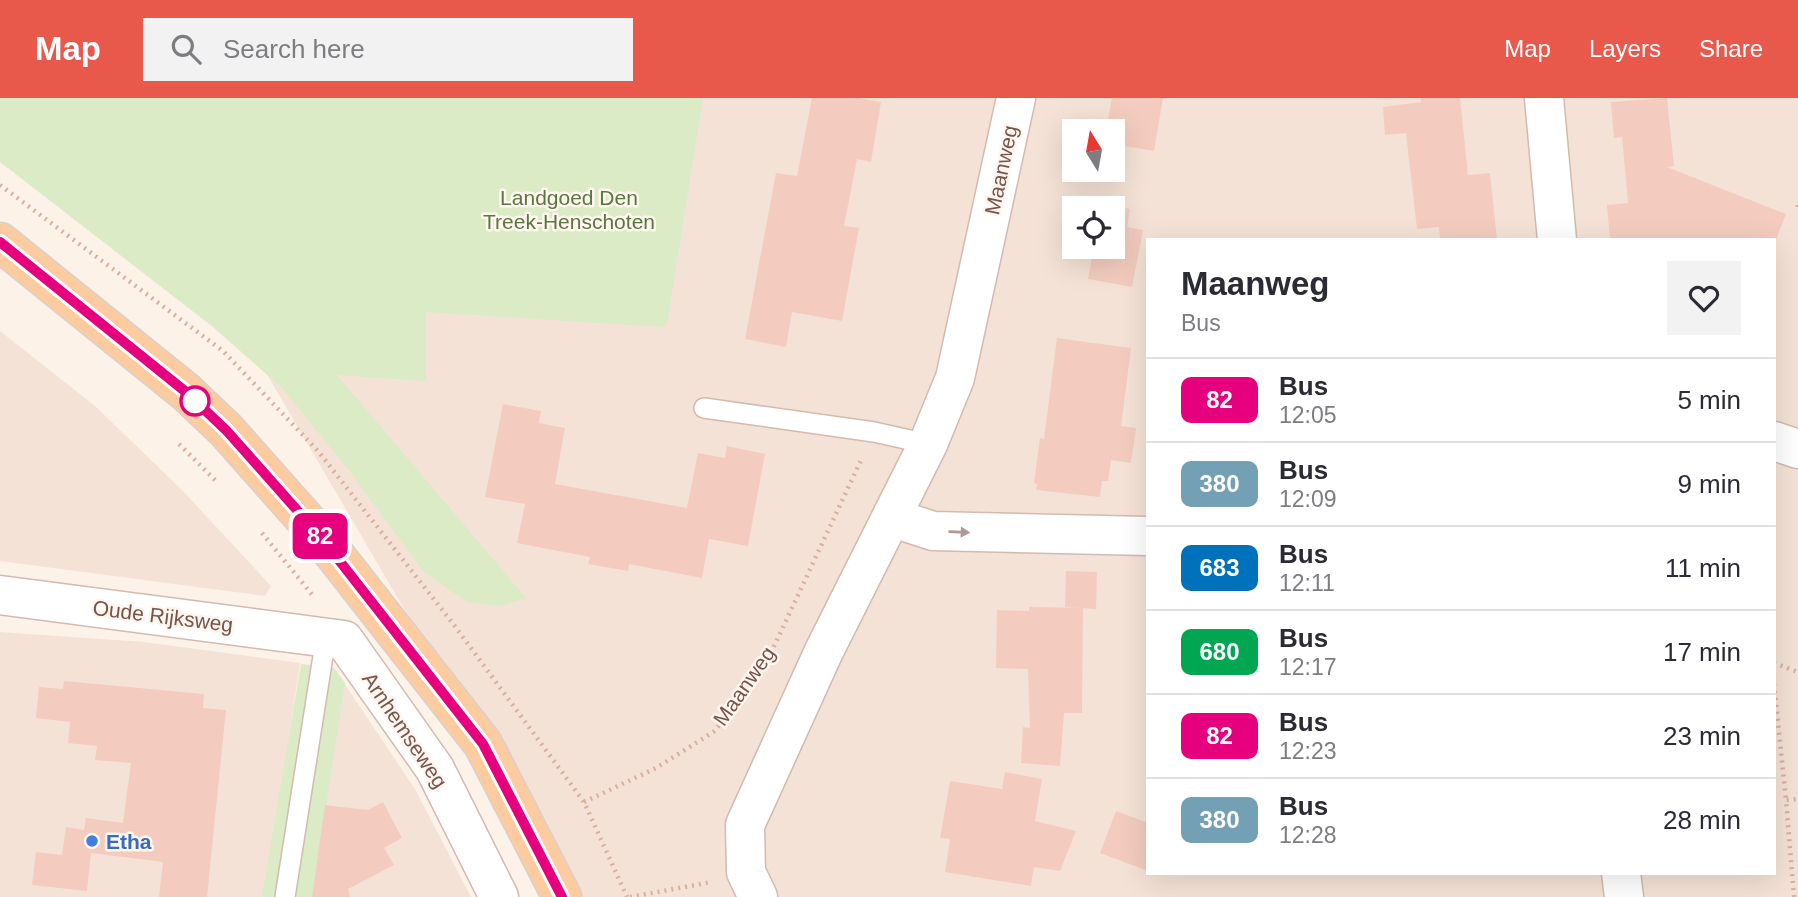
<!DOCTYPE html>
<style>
:root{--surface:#fff;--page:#f2f2f3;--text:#2b2b33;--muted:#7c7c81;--line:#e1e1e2;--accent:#e8584b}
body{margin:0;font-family:Arial,sans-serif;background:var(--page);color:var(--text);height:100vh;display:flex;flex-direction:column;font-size:26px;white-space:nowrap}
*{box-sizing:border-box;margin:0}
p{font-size:23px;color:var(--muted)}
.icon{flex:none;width:38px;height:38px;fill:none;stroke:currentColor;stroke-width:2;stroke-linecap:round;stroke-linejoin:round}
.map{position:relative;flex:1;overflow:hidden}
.side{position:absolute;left:1146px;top:140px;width:630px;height:637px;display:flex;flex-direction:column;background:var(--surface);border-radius:0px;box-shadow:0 7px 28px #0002}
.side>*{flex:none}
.badge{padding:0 14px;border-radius:10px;font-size:24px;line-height:46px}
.needle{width:46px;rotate:349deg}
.controls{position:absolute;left:1062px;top:21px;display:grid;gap:14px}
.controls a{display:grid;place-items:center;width:63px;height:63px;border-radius:0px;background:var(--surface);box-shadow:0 7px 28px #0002;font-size:35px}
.map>.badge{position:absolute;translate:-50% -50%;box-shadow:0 0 0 4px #fff}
.round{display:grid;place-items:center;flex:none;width:74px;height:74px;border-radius:0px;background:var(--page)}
.head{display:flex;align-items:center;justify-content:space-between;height:119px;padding:0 35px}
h1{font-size:33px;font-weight:700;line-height:52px}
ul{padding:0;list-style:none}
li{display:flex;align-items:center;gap:21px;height:84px;padding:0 35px;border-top:2px solid var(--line)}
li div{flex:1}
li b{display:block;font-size:26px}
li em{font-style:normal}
li .badge{min-width:77px;font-weight:700;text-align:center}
header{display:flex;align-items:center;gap:42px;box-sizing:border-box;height:98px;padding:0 35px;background:var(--accent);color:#fff}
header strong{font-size:33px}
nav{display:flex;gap:38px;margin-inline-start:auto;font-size:24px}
.search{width:490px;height:63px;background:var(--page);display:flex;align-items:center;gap:18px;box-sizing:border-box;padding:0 24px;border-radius:0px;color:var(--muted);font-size:26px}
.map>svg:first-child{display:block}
.residential{fill:#f5e2d6;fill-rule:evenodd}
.green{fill:#daebc5}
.building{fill:#f3ccbf}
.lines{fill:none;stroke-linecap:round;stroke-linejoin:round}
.service-casing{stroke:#d2baaf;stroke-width:22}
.minor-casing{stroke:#d2baaf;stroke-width:41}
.primary-casing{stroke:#d9cfcd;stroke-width:41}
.path{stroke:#d8afa1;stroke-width:4.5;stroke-dasharray:2 5;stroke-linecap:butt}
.service{stroke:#fff;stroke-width:19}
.minor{stroke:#fff;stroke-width:38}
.primary{stroke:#fccca0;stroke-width:38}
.oneway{fill:#ae9893}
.line-casing{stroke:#fff;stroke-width:16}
.line{stroke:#e6007e;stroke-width:10}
.stop-dot{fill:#fff;stroke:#e6007e;stroke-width:3.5}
.shop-dot{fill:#3f7fe0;stroke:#fff6ef;stroke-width:2.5}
.labels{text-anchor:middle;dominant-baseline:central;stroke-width:5;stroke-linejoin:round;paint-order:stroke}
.street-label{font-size:21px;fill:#78544b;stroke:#fff6ef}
.park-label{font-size:21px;fill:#587840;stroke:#fff6ef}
.shop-label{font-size:21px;font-weight:bold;fill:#366cbe;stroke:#fff6ef;text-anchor:start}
</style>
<header>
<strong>Map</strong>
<div class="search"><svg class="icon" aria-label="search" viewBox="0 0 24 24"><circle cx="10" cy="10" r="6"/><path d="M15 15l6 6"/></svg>Search here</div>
<nav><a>Map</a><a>Layers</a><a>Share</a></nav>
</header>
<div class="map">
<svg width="1798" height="799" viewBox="0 0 1798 799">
<rect width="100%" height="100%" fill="#fdf2e8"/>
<path class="residential" d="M664,0H1798V799H562L483,646L213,184ZM1074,33H1113V72H1074ZM1074,110H1113V149H1074ZM1148,142H1774V775H1148Z
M0,233L95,308L182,392L271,488L265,498L0,463Z
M0,534L144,544L300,565L265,799H0Z
M344,585L415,691L471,799H312Z"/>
<path class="green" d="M0,0H703L667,226L662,229L426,214V283L337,277L526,500L500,508L467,504L425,475L350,374L283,291L213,229L0,64Z
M301,566L334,570L345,585L312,799H262Z"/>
<path class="building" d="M812,0H857L881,4L871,64L857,61L844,128L859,130L842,223L792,214L786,249L745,241L776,75L797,78Z
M1112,0H1163L1154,53L1113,46V33H1106Z
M1421,0H1460L1468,77L1490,75L1497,142H1440L1439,129L1417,131L1406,35L1385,37L1383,9L1421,4Z
M1667,0L1674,68L1667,69L1786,116L1776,142H1610L1607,107L1628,105L1622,39L1614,40L1611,4Z
M1102,106L1130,111L1127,129L1143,132L1132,189L1088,181L1094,149H1113V110H1101Z
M1057,240L1131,250L1121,328L1136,330L1131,365L1111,362L1108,383H1102L1100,399L1036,392L1037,386L1034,385L1040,340L1044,341Z
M503,306L541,313L539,325L565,330L555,386L687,410L698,355L725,360L727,348L765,356L748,448L709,441L702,480L629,466L628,473L588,466L590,459L517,445L525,406L485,399Z
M1066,473L1097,474L1096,511L1065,509Z
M1029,509L1083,510L1082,615H1064L1060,668L1021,665L1023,629L1030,630L1028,571L996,570L997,512L1029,513Z
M64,583L204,596L203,610L226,612L207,799H159L163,764L91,755L87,793L32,787L36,754L62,757L66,729L84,732L86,720L123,725L131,665L95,662L97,648L68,645L70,624L36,620L39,589L63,591Z
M1005,674L1042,681L1035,723L1076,733L1060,773L1034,769L1031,788L945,774L950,741L940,740L950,683L1002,691Z
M383,704L402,740L384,750L394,767L348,791L350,799H312L325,707L368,712Z
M1116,713L1148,725V773L1100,755Z"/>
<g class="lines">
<defs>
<path id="service" d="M704,310L874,334L928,346
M285,799L326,539"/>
<path id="minor" d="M1544,0L1557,142
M1774,343L1798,351
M893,420L933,433L1148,438
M0,497L344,542L435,671L499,799
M1621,775L1624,799
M758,799L746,774L745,727L824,553L928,346L955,280L1016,0"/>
<path id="primary" d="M0,144L186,294L226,332L320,438L483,646L562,799"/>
</defs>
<use href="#service" class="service-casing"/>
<use href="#minor" class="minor-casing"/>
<use href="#primary" class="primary-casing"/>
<path class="path" d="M0,87L223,253L318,353L454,527L584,704L627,799
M1798,107V114
M179,346L217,384
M262,435L314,499
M1774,565L1798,574
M1774,586L1786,702
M584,704L656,670L715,633L770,557L862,360
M630,799L712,784
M1794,799L1786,702L1798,701"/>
<use href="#service" class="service"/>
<use href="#minor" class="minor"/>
<use href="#primary" class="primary"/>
</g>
<defs><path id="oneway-solid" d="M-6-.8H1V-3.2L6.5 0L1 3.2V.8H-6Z" transform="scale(1.75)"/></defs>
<use class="oneway" href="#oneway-solid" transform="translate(959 434) rotate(2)"/>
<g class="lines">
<defs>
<path id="line" d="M0,144L186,294L226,332L320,438L483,646L562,799"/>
</defs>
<use href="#line" class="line-casing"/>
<use href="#line" class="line"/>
</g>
<circle class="stop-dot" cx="195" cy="303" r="14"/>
<circle class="shop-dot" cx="92" cy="743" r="7"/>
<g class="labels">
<g class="street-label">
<text transform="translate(1001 72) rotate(-78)">Maanweg</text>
<text transform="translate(163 518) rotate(7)">Oude Rijksweg</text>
<text transform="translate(744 588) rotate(-55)">Maanweg</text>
<text transform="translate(405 632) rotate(56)">Arnhemseweg</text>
</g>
<g class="park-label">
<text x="569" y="99">Landgoed Den<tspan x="569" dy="24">Treek-Henschoten</tspan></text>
</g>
<g class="shop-label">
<text x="106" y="743">Etha</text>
</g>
</g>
</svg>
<div class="controls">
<a><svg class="needle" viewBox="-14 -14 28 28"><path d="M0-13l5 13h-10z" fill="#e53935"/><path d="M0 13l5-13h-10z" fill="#7c7c81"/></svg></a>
<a><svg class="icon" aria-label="locate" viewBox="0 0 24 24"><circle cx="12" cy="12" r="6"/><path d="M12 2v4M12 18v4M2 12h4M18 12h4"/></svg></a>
</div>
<b class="badge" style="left:320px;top:438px;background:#e6007e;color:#fff">82</b>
<section class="side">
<div class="head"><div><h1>Maanweg</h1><p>Bus</p></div><a class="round"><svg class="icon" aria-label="heart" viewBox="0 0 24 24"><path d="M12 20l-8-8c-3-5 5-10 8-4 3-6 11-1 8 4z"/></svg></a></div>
<ul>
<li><span class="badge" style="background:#e6007e;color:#fff">82</span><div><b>Bus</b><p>12:05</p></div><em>5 min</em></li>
<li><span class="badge" style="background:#74a0b6;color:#fff">380</span><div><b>Bus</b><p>12:09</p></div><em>9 min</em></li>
<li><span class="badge" style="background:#0072bc;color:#fff">683</span><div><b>Bus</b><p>12:11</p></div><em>11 min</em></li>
<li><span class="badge" style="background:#00a651;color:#fff">680</span><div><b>Bus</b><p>12:17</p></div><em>17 min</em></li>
<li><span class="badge" style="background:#e6007e;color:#fff">82</span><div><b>Bus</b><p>12:23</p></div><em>23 min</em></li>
<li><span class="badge" style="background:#74a0b6;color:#fff">380</span><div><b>Bus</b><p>12:28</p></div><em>28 min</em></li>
</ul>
</section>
</div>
